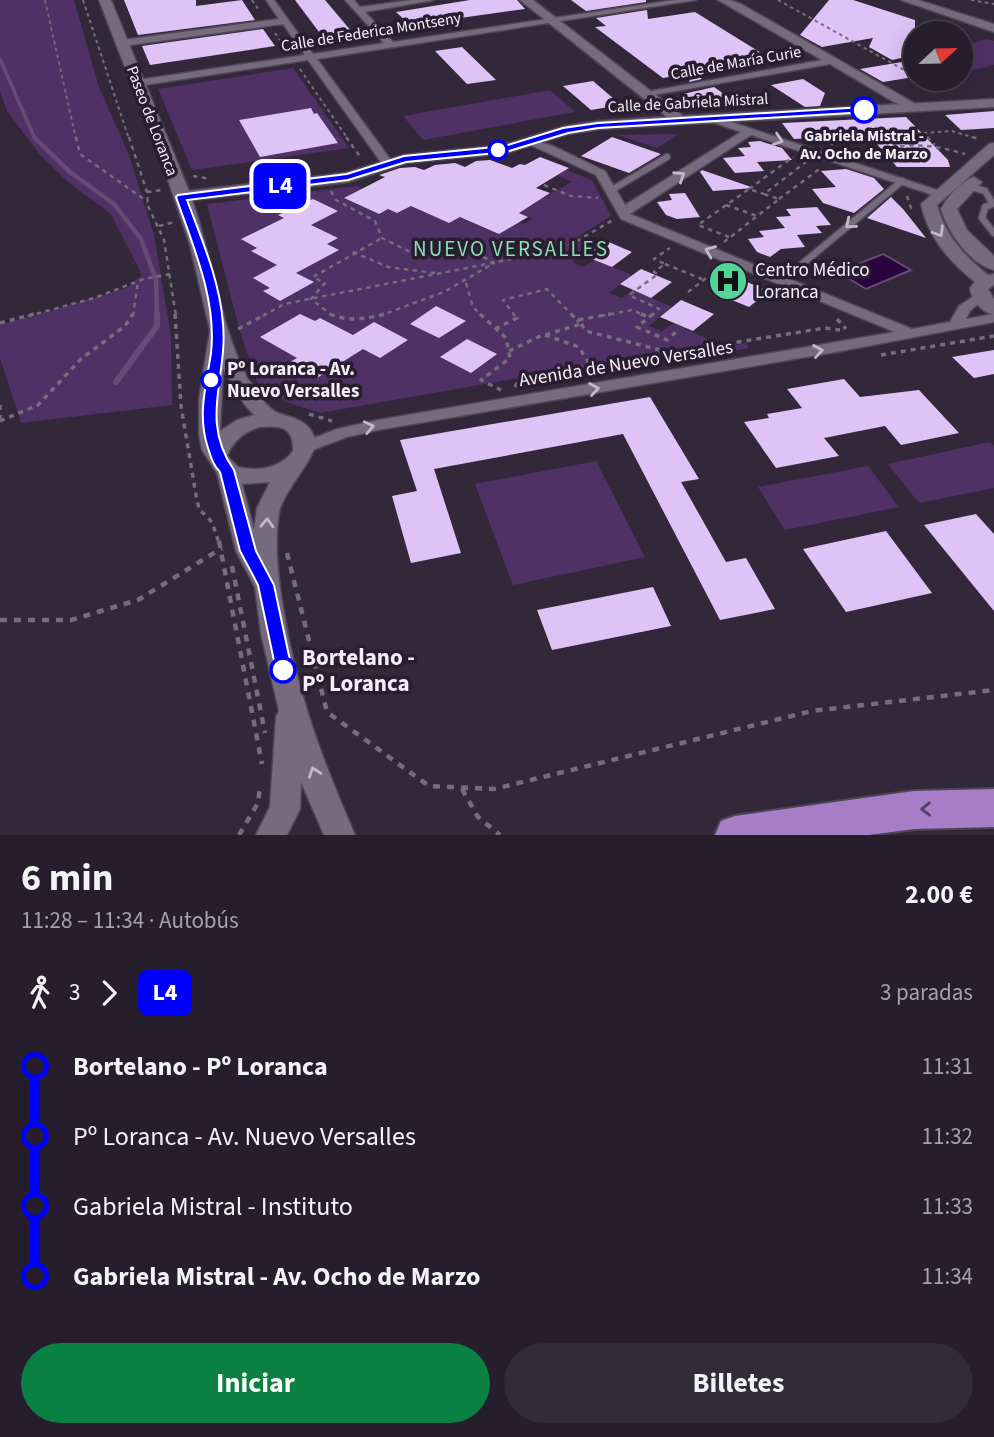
<!DOCTYPE html>
<html lang="es">
<meta charset="utf-8">
<style>
:root{--surface:#261e2c;--page:#322b38;--text:#f1f3f6;--muted:#a4a2a9;--line:#423c48;--accent:#0b8043}
body{margin:0;font-family:"Source Sans 3",sans-serif;background:var(--page);color:var(--text);height:100vh;display:flex;flex-direction:column;font-size:26px;white-space:nowrap}
*{box-sizing:border-box;margin:0}
p{font-size:23px;color:var(--muted)}
.icon{flex:none;width:38px;height:38px;fill:none;stroke:currentColor;stroke-width:2;stroke-linecap:round;stroke-linejoin:round}
.map{position:relative;height:835px;overflow:hidden}
.drawer{display:flex;flex-direction:column;background:var(--surface);flex:1}
.drawer>*{flex:none}
.badge{padding:0 14px;border-radius:10px;font-size:24px;line-height:46px}
.needle{width:46px;rotate:68deg}
.tools{position:absolute;left:903px;top:21px;display:grid;gap:14px}
.tools a{display:grid;place-items:center;width:70px;height:70px;border-radius:50%;background:var(--surface);box-shadow:0 7px 28px #0002,0 0 0 2px var(--line);font-size:35px}
.map>.badge{position:absolute;translate:-50% -50%;box-shadow:0 0 0 4px #fff}
.legs{display:flex;align-items:center;gap:10px;height:77px;padding:0 21px;font-size:23px}
.legs p{margin-inline-start:auto}
.summary{display:flex;align-items:center;justify-content:space-between;height:119px;padding:0 21px}
h1{font-size:38px;font-weight:700;line-height:52px}
.action{display:flex;gap:14px;margin-top:auto;padding:14px 21px}
.action a{flex:1;height:80px;border-radius:42px;background:var(--accent);color:#fff;font-size:28px;font-weight:700;line-height:80px;text-align:center}
.action a+a{background:var(--page);color:var(--text)}
ul{padding:0 21px;list-style:none}
li{display:flex;align-items:center;gap:24px;height:70px;font-size:26px}
li i{display:grid;place-items:center;width:10px;height:100%;margin:0 9px;background:currentColor}
li i::after{content:'';width:18px;height:18px;margin:-9px;border:5px solid;border-radius:50%;background:var(--surface)}
li p{margin-inline-start:auto}
li:first-child i{background:linear-gradient(#0000 50%,currentColor 0)}
li:last-child i{background:linear-gradient(currentColor 50%,#0000 0)}
.map>svg:first-child{display:block}
.green{fill:#503165}
.water{fill:#2a043f;stroke:#674a77;stroke-width:2}
.lines{fill:none;stroke-linecap:round;stroke-linejoin:round}
.stream-far2{stroke:#674a77;stroke-width:3.5}
.stream-far1{stroke:#674a77;stroke-width:4.5}
.stream{stroke:#674a77;stroke-width:6}
.building{fill:#dfc2f6}
.lane-casing{stroke:#4f4655;stroke-width:9}
.street-casing{stroke:#4f4655;stroke-width:3}
.secondary-casing{stroke:#4f4655;stroke-width:3}
.highway-casing{stroke:#4f4655;stroke-width:4}
.path-far3{stroke:#756c7c;stroke-width:2;stroke-dasharray:3.5 3.5;stroke-linecap:butt}
.path-far2{stroke:#756c7c;stroke-width:2.5;stroke-dasharray:4.5 4.5;stroke-linecap:butt}
.path-far1{stroke:#756c7c;stroke-width:3.5;stroke-dasharray:5 5;stroke-linecap:butt}
.path{stroke:#756c7c;stroke-width:4.5;stroke-dasharray:7 7;stroke-linecap:butt}
.lane{stroke:#766a7f;stroke-width:6}
.street{fill:#766a7f;fill-rule:evenodd}
.secondary{fill:#766a7f;fill-rule:evenodd}
.highway{fill:#a87dc8;fill-rule:evenodd}
.oneway{stroke:#c2b9c9}
.oneway2{stroke:#553f65}
.line-1{fill:#00f;stroke:#fff;stroke-width:2}
.stop-1-dot{fill:#fff;stroke:#00f;stroke-width:3.5}
.labels{text-anchor:middle;dominant-baseline:central;stroke-width:7;stroke-linejoin:round;paint-order:stroke}
.far-street-label{font-size:16px;fill:#f5eefa;stroke:#281e30}
.far-stop-label{font-size:16px;font-weight:bold;fill:#f5eefa;stroke:#281e30}
.poi-label{font-size:19px;fill:#f5eefa;stroke:#281e30;text-anchor:start}
.street-label{font-size:19px;fill:#f5eefa;stroke:#281e30}
.stop-label{font-size:19px;font-weight:bold;fill:#f5eefa;stroke:#281e30;text-anchor:start}
.neighbourhood-label{font-size:21px;letter-spacing:2px;fill:#8edeb3;stroke:#281e30}
.near-stop-label{font-size:23px;font-weight:bold;fill:#f5eefa;stroke:#281e30;text-anchor:start}
</style>
<div class="map">
<svg width="994" height="835" viewBox="0 0 994 835">
<rect width="100%" height="100%" fill="#32283a"/>
<path class="green" d="M0,0H74L99,87L129,155L154,235L171,336L172,405L21,423L0,358V325L127,288L142,275L111,214L69,183L41,156L7,111L0,91Z
M986,39L994,41V65L961,73V47Z
M293,68L349,148L192,170L158,89Z
M550,90L575,112L423,140L403,116Z
M678,134L657,148L617,135Z
M566,170L592,180L611,216L576,238L595,246L572,262L583,267L595,260L632,275L609,293L622,298L633,290L672,307L649,326L662,331L674,323L716,343L320,413L286,402L257,382L239,328L207,204L357,186L363,189L345,199L378,214L388,209L397,213L415,204L449,223L467,213L499,234L519,222L524,224L533,219L513,210L536,197L541,199L572,182L558,175Z
M746,343L749,348L671,361L668,356Z
M990,442L994,446V488L919,503L888,464Z
M596,461L645,557L513,585L475,484Z
M868,466L899,507L785,530L758,487Z"/>
<path class="water" d="M883,254L911,270L866,289L838,272Z"/>
<g class="lines">
<path class="stream-far2" d="M0,59L35,139"/>
<path class="stream-far1" d="M34,137L70,172L114,204L141,239L156,280L157,316"/>
<path class="stream" d="M116,382L157,326V314"/>
</g>
<path class="building" d="M124,0H196V6L242,0L255,20L138,35Z
M295,0H325L352,32L322,36Z
M470,0H517L525,9L410,25L396,12Z
M571,0H646V2L586,11Z
M829,0H853L915,20V55L892,60L869,47L873,38L822,47L800,35Z
M647,10L648,19L695,12L771,59L694,73L702,79L689,82L693,73L663,78L595,27L606,26L596,18Z
M263,29L275,46L150,65L142,46Z
M462,47L496,80L467,84L435,51Z
M902,62L908,78L883,82L860,69Z
M803,79L825,93L820,106L805,107L771,85Z
M593,81L621,105L591,110L563,86Z
M714,87L735,102L702,108L683,94Z
M311,108L314,114L317,113L338,143L260,157L239,120Z
M994,111V128L961,130L945,115Z
M906,117L948,160L950,167H897L869,135L794,139L782,123Z
M612,137L661,154L629,173L581,156Z
M760,141L782,148L792,160L757,162L764,171L735,173L723,158L745,156L738,148L751,147L748,142Z
M540,157L569,168L536,188L550,193L519,213L528,217L499,234L460,217L449,223L411,206L397,213L388,209L379,214L344,198L385,177L379,175L400,168L415,167L424,170L435,165L455,163L465,167L476,161L490,160L512,168L520,164L525,165Z
M846,169L874,178L884,189L854,213L823,203L812,189L836,187L821,171Z
M702,170L754,188L713,191L700,172Z
M685,193L700,217L677,219L666,215L657,202L672,200L669,194Z
M891,197L903,209L926,238L867,218Z
M313,199L338,211L311,225L338,238L327,244L339,250L296,273L314,282L280,301L263,291L270,288L253,278L277,265L251,251L257,248L241,239L284,218L278,215Z
M817,207L831,225L816,226L822,233L797,235L805,247L781,249L770,257L757,252L748,239L764,237L759,231L785,228L776,217L791,216L786,209Z
M604,240L632,252L612,267L582,255Z
M641,269L672,282L651,298L620,284Z
M737,278L769,291L749,307L717,294Z
M681,300L714,314L693,331L660,317Z
M436,306L466,321L439,338L410,324Z
M300,314L315,321L320,318L353,335L374,322L408,340L380,358L363,349L317,378L290,362L297,358L260,337Z
M467,339L497,354L471,373L440,357Z
M994,350V374L974,378L952,357Z
M844,379L860,397L919,390L959,433L901,445L885,426L824,438L839,456L776,468L744,422L769,418L767,414L802,408L787,389Z
M650,397L699,479L681,482L726,562L746,558L775,609L720,620L623,434L434,469L461,553L411,563L392,496L417,491L400,440Z
M976,514L994,534V611L924,525Z
M886,531L932,593L846,612L803,549Z
M653,587L671,626L552,650L537,610Z"/>
<g class="lines">
<defs>
<path id="lane" d="M968,186L985,191L993,204L985,207L982,218L994,233
M610,191L667,157
M783,280L902,181"/>
<path id="street" d="M266,0H274L313,54L384,43L345,0H354L360,7L412,0H434L365,12L393,42L675,0H696L317,59L393,163L387,166L383,165L308,60L138,86L133,83L138,80L305,55L283,24L123,46L118,43L123,40L279,19Z
M718,0H730L741,4L921,107L916,110L894,102L830,64L642,97V93L646,92L822,60Z
M713,116L946,193L944,196H936L751,135L630,214L912,329L950,322L959,306L980,292L987,296L970,311L966,319L994,314V322L836,352L378,430L347,437L305,453L299,452L297,448L299,444L337,429L378,420L895,332L621,219L596,175L524,142L529,139L553,146L605,171L625,205L741,132L709,121V117Z"/>
<path id="secondary" d="M99,0H111L189,191L346,173L404,155L504,145L566,126L599,121L667,117L520,0H533L683,116L994,99V107L599,129L568,134L506,153L406,163L348,182L192,200C213,258 223,350 259,395C263,401 271,410 278,413C293,418 309,420 315,439C319,456 283,490 279,513C274,544 278,578 283,608C296,691 322,759 355,835H324L301,782L300,809L287,835H256L270,807L276,717L279,711L261,633L255,587L236,551L217,473L202,450L199,434V400L210,330L190,245L163,165ZM223,369L245,405L254,415L237,420L220,431ZM260,427C281,425 294,427 293,451C281,468 257,472 238,467L227,456C234,440 244,432 260,427ZM270,482L257,508L254,530L242,484Z
M901,0H918L994,24V32Z
M994,143V155L937,205C945,235 964,256 988,275L994,274V285L988,289L994,299V315C982,312 971,300 970,288L975,282C949,261 928,237 921,204L989,144Z
M974,177L982,182L957,209L967,230L994,256V270C970,264 947,231 941,209C948,196 960,182 974,177Z"/>
<path id="highway" d="M994,789V827L914,829L869,835H715L721,821L735,816L914,791Z"/>
</defs>
<use href="#lane" class="lane-casing"/>
<use href="#street" class="street-casing"/>
<use href="#secondary" class="secondary-casing"/>
<use href="#highway" class="highway-casing"/>
<path class="path-far3" d="M45,0L76,139
M83,0L129,139
M252,0L259,10
M778,0L915,76
M971,0L994,4
M275,33L287,50
M300,69L348,139
M920,79L943,91
M924,134L929,139
M886,136L889,139
M840,139L952,131L978,139"/>
<path class="path-far2" d="M76,137L80,154L148,202
M129,137L147,192L148,206L164,240L176,316
M346,137L361,158
M887,137L897,147
M927,137L935,145
M972,137L980,139
M831,145L841,138L860,137
M866,157C898,140 931,144 965,154
M193,176L205,178L206,182
M544,185L571,196L598,198
M749,189L793,157
M331,191L336,200L375,221L382,238
M147,192L162,190
M907,196L912,211
M779,199L822,167
M726,205L757,216
M159,226L175,222
M729,237L698,225L749,189L764,194
M724,242L779,199L764,194L806,162
M353,252L388,267L435,273
M665,264L702,279
M466,283L473,307L482,316
M688,292L718,269
M28,316L94,298L144,279L170,274
M133,316L138,281
M263,316L284,304L563,249L613,220
M333,316L311,299L325,283L313,277L382,238
M379,316L444,292L494,263L473,251L418,256L382,238
M515,316L503,300L547,289L573,316
M601,316L632,310L646,316
M651,316L659,309L629,295L658,274L654,272L665,264L654,259L670,248"/>
<path class="path-far1" d="M175,314L181,406L196,495L199,509L212,522L219,543
M330,314C348,322 366,319 385,314
M480,314L506,338L510,358L481,380L501,390
M571,314L577,320L611,314
M641,314L649,317
M653,314L637,327L667,340L677,331
M837,319L846,329
M0,323L34,314
M581,324L586,331L664,351
M238,329L266,314
M495,329L517,318L514,314
M545,335L579,347L590,365
M509,351L538,337L581,324L577,320
M881,355L994,336
M515,387L521,377L825,328L840,330
M0,405V424
M309,414L332,421
M0,421L38,405L81,359L125,326L133,314"/>
<path class="path" d="M219,541L262,764
M287,553L327,712L429,786L494,789L812,711L994,690
M232,566L265,733
M0,620H71L138,600L222,548
M462,789L478,817L500,835
M239,835L258,803L260,786"/>
<use href="#lane" class="lane"/>
<use href="#street" class="street"/>
<use href="#secondary" class="secondary"/>
<use href="#highway" class="highway"/>
</g>
<defs><path id="oneway-chevron" d="M-2-3.5L2.5 0L-2 3.5" fill="none" stroke-width="1.6" stroke-linecap="round" stroke-linejoin="round" transform="scale(1.75)"/></defs>
<g class="oneway">
<use href="#oneway-chevron" transform="translate(778 140) rotate(18)"/>
<use href="#oneway-chevron" transform="translate(680 176) rotate(-33)"/>
<use href="#oneway-chevron" transform="translate(850 224) rotate(140)"/>
<use href="#oneway-chevron" transform="translate(939 232) rotate(58)"/>
<use href="#oneway-chevron" transform="translate(710 251) rotate(-158)"/>
<use href="#oneway-chevron" transform="translate(818 351) rotate(-9)"/>
<use href="#oneway-chevron" transform="translate(594 389) rotate(-9)"/>
<use href="#oneway-chevron" transform="translate(369 427) rotate(-12)"/>
<use href="#oneway-chevron" transform="translate(267 523) rotate(-88)"/>
<use href="#oneway-chevron" transform="translate(314 772) rotate(-109)"/>
</g>
<use class="oneway2" href="#oneway-chevron" transform="translate(926 809) rotate(179)"/>
<path class="line-1" d="M864,107L868,110L867,112L598,128L568,133L506,152L406,162L348,180L187,200C202,240 220,281 223,324C228,377 199,420 234,470L256,551L274,585L292,670L290,675L283,677L277,675L258,585L240,551L220,472C213,465 211,457 208,448C197,415 206,387 211,353C217,300 193,246 176,197L178,195L347,174L404,156L505,146L563,128L598,123Z"/>
<defs>
<symbol id="hospital-disc" viewBox="-11 -11 22 22"><circle r="9.5" fill="#52d397" stroke="#281e30"/><path d="M-5-5h3v3.5h4V-5h3V5h-3V1.5h-4V5h-3Z" fill="#111"/></symbol>
</defs>
<g fill-rule="evenodd">
<use href="#hospital-disc" x="706" y="259" width="44" height="44"/>
</g>
<g class="stop-1-dot">
<circle cx="864" cy="110" r="12"/>
<circle cx="498" cy="150" r="9"/>
<circle cx="211" cy="380" r="9"/>
<circle cx="283" cy="670" r="12"/>
</g>
<g class="labels">
<g class="far-street-label">
<text transform="translate(371 32) rotate(-9)">Calle de Federica Montseny</text>
<text transform="translate(736 63) rotate(-10)">Calle de María Curie</text>
<text transform="translate(688 103) rotate(-3)">Calle de Gabriela Mistral</text>
<text transform="translate(152 121) rotate(69)">Paseo de Loranca</text>
</g>
<g class="far-stop-label">
<text x="864" y="136">Gabriela Mistral -<tspan x="864" dy="18">Av. Ocho de Marzo</tspan></text>
</g>
<g class="poi-label">
<text x="755" y="270">Centro Médico<tspan x="755" dy="22">Loranca</tspan></text>
</g>
<g class="street-label">
<text transform="translate(626 364) rotate(-9)">Avenida de Nuevo Versalles</text>
</g>
<g class="stop-label">
<text x="227" y="369">Pº Loranca - Av.<tspan x="227" dy="22">Nuevo Versalles</tspan></text>
</g>
<g class="neighbourhood-label">
<text x="511" y="249">NUEVO VERSALLES</text>
</g>
<g class="near-stop-label">
<text x="302" y="657">Bortelano -<tspan x="302" dy="26">Pº Loranca</tspan></text>
</g>
</g>
</svg>
<div class="tools">
<a><svg class="needle" viewBox="-14 -14 28 28"><path d="M0-13l5 13h-10z" fill="#e53935"/><path d="M0 13l5-13h-10z" fill="#a4a2a9"/></svg></a>
</div>
<b class="badge" style="left:280px;top:186px;background:#00f;color:#fff">L4</b>
</div>
<section class="drawer">
<div class="summary"><div><h1>6 min</h1><p>11:28 – 11:34 · Autobús</p></div><b>2.00 €</b></div>
<div class="legs"><svg class="icon" aria-label="walk" viewBox="0 0 24 24"><circle cx="13" cy="4" r="2"/><path d="M13 8l-2 6 4 7M11 14l-3 7M7 12l3-4h3l4 4"/></svg>3<svg class="icon" aria-label="forward" viewBox="0 0 24 24"><path d="M9 5l7 7-7 7"/></svg><b class="badge" style="background:#00f;color:#fff">L4</b><p>3 paradas</p></div>
<ul>
<li><i style="color:#00f"></i><b>Bortelano - Pº Loranca</b><p>11:31</p></li>
<li><i style="color:#00f"></i><span>Pº Loranca - Av. Nuevo Versalles</span><p>11:32</p></li>
<li><i style="color:#00f"></i><span>Gabriela Mistral - Instituto</span><p>11:33</p></li>
<li><i style="color:#00f"></i><b>Gabriela Mistral - Av. Ocho de Marzo</b><p>11:34</p></li>
</ul>
<div class="action"><a>Iniciar</a><a>Billetes</a></div>
</section>
